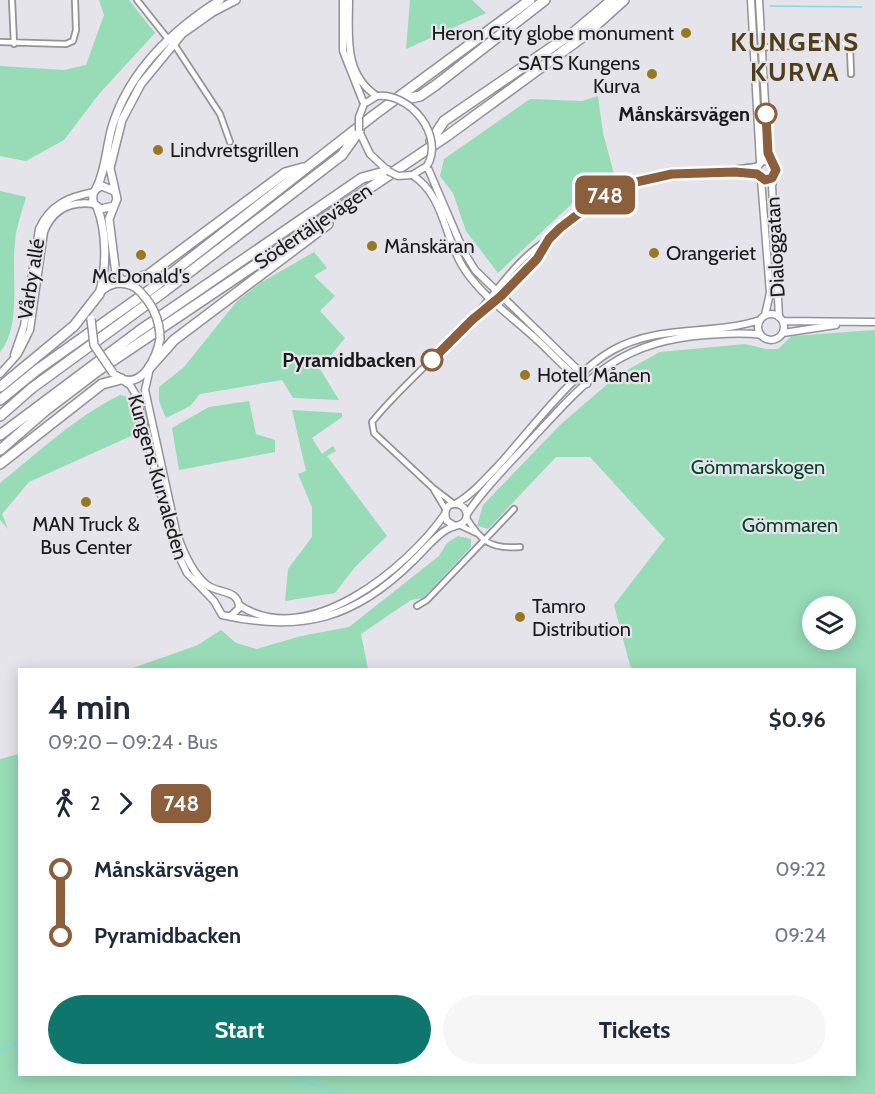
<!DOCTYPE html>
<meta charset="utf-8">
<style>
:root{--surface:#fff;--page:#f6f6f7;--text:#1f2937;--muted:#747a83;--accent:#0f766e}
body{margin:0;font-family:Cabin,sans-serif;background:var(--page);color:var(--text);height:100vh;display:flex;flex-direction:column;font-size:22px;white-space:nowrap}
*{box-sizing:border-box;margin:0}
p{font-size:20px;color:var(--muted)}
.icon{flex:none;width:33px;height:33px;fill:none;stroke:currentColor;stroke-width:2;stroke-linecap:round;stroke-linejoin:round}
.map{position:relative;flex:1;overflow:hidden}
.sheet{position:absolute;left:18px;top:668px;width:838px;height:408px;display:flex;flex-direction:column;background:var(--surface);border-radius:0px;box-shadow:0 3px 15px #0003}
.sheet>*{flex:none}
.badge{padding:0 12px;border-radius:9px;font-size:21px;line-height:39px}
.fabs{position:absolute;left:802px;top:596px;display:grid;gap:12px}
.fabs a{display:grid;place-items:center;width:54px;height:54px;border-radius:50%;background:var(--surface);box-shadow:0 3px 15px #0003;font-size:30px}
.map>.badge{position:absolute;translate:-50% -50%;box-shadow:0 0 0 3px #fff}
.legs{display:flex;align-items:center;gap:9px;height:66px;padding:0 30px;font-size:20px}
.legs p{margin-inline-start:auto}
.overview{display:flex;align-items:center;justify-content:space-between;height:102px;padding:0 30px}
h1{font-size:33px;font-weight:700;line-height:45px}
.cta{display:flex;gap:12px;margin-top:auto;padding:12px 30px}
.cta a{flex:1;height:69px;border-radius:36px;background:var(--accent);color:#fff;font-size:24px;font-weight:700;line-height:69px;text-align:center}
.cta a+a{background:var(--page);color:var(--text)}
ul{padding:0 30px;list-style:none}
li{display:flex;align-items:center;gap:21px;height:66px;font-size:22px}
li i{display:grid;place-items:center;width:9px;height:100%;margin:0 8px;background:currentColor}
li i::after{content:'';width:15px;height:15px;margin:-8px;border:4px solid;border-radius:50%;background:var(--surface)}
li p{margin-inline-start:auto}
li:first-child i{background:linear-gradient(#0000 50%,currentColor 0)}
li:last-child i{background:linear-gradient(currentColor 50%,#0000 0)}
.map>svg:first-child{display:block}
.green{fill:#97dbb7;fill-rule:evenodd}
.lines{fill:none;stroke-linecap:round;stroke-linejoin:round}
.stream{stroke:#80dae6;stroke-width:1.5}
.minor-casing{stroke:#929399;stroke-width:8}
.tertiary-casing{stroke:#929399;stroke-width:9}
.secondary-casing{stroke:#929399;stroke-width:10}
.motorway-casing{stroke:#929399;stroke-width:12}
.minor{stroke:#fff;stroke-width:4.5}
.tertiary{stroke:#fff;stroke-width:6}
.secondary{stroke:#fff;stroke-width:7}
.motorway{stroke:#fff;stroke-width:9}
.tertiary-bridge-casing{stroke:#929399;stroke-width:9;stroke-linecap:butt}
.secondary-bridge-casing{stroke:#929399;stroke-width:10;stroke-linecap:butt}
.tertiary-bridge{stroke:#fff;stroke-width:6}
.secondary-bridge{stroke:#fff;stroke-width:7}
.line-1-casing{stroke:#fff;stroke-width:14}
.line-1{stroke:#8b5e3c;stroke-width:9}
.poi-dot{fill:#997822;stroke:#e4e4ea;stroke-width:2}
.stop-1-dot{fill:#fff;stroke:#8b5e3c;stroke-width:3}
.labels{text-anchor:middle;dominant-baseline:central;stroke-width:4.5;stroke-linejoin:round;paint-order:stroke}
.poi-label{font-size:20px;fill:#1a1a1c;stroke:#e4e4ea;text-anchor:start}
.stop-label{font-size:20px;font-weight:bold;fill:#1a1a1c;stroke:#e4e4ea;text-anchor:end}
.street-label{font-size:20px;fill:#1a1a1c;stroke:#e4e4ea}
.park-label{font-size:20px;fill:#07422a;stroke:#e4e4ea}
.district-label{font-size:26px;font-weight:bold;letter-spacing:1.5px;fill:#4f3e17;stroke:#e4e4ea}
</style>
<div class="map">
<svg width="875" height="1094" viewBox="0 0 875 1094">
<rect width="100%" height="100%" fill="#e4e4ea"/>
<path class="green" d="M99,0H129L155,33L99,94L64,140L26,161L0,156V66L64,70L86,65L104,15Z
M410,0H472L486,13L406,49Z
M598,96L603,133L614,174L579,197L498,273L466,231L453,193L440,176L444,159L530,99L582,101Z
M0,191L26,197C22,212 16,227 15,242C11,275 22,326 0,352Z
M314,252L327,268L314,276L335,296L320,311L345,338L320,369L339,400L293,398L282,380L200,394L190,406L166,418L159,401V387L184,367L237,301L262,282Z
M875,330V1094H0V759L19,754L20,1074H855V669H631L614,605L665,539L590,457H556L488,529L477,526L483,505L560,425L618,375L660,352L745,344L766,349H778L792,336ZM813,606H846V639H813Z
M120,395L125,396L131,402L140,432L29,482L2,514L8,529L0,520V483C39,452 74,418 120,395Z
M249,401L256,434L275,440V452L179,470L172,428L209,407Z
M292,410L342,413V417L312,438L322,454L333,446L336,451L327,456L387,536L355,567L335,593L285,601L288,569L312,537V507L298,474L306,471Z
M458,536L471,539V547L423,598L411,600L361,634L368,669H130L198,645L221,630L236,643L257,649L301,636L349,627L439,556L447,543Z"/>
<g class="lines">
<path class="stream" d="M770,6L862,7
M0,1050L20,1043
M291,1074L336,1094"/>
<defs>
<path id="minor" d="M12,0L14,44
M137,0L168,39
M0,42L66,44L73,41L76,30L75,0
M174,44L220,114L230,142
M754,48L847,43L850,47L851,74
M732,172L757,174
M494,290L504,288C531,263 552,232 582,209C633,170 696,176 757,166
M475,317L518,279
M434,490L446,510
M454,504L433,488L374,433L372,422C401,386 438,356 469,322C495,295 515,259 549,239
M466,517C481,542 491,549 520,547
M459,525L476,533
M417,606L427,600L514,509"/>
<path id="tertiary" d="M343,0V51L364,104L377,96
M349,0C349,35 343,74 377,96
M751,0L760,162
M759,0L768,153L776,170L772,186L779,317
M359,131L370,154L388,171
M412,175L427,166L464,252L475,270L582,374L587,384
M412,175C445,195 444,240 465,270C483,297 511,316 535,338C550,351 563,367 579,379
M761,179L770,293L765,315
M765,180L759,177L756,169L762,161L771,162
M758 327a13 13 0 1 1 26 0a13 13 0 1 1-26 0Z
M783,321L875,322
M783,333L836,325
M14,355L24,326L39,229C50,204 69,197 94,192
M150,368L145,390L176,531C182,549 192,573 207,585C219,594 239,589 239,608L231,616
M0,374L18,354L30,330L44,232C53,208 71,201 94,204
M122,380L130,385L136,395L174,546L187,573L214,601L222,615C301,633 355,619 413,561C424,551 434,537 446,530C452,526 459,526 463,523C471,516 465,503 454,504C445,504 444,514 447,521L455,526
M457,503C473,494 484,480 497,467C530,431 572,373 613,350C660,324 711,336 760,320
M467,514C484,488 508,465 529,442C587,380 617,341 706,335C724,334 742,332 761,335
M239,605C308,651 407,568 445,514"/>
<path id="secondary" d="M96,189C106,170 106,148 112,127C129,71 171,31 220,0
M114,206L101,209L94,204C91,196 93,189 102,186L114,191
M97,207C107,232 107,269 99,294
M124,282L116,274L109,219L117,199L110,168L122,120L141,84L182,34L213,12L236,0
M99,293C111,282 120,281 135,287
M117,376C141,393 157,357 160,339"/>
<path id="motorway" d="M402,100L420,96L436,85L545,0
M431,141L444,121L574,32L612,0
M124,282L148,275L285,173L303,168
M150,367L174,340L328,224
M0,387L74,326L99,294
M0,400L37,370L154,287L374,115L530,0
M0,416L32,388L165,291L342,155L359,131
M0,435L139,331L362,178L388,171
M0,450L45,411L99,370L447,136L584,36L624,0
M0,464L102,384L121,379"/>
</defs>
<use href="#minor" class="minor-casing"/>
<use href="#tertiary" class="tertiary-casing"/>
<use href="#secondary" class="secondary-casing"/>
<use href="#motorway" class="motorway-casing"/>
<use href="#minor" class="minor"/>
<use href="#tertiary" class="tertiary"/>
<use href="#secondary" class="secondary"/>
<use href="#motorway" class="motorway"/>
<defs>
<path id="tertiary-bridge" d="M377,96C410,92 445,136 427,166
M359,131V117L364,104
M388,171L398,176L412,175"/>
<path id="secondary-bridge" d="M135,287C150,300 160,318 160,339
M91,319L94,345L113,373"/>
</defs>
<use href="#tertiary-bridge" class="tertiary-bridge-casing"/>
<use href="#secondary-bridge" class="secondary-bridge-casing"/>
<use href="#tertiary-bridge" class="tertiary-bridge"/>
<use href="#secondary-bridge" class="secondary-bridge"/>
</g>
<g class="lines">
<defs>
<path id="line-1" d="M432,360L472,320L501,296L537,259L549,239L560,228L603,195L636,182L672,174L735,172L757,174L765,180L772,178L776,170L768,153L766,114"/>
</defs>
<use href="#line-1" class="line-1-casing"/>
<use href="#line-1" class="line-1"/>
</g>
<g class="poi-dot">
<circle cx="686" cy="33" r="6"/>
<circle cx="652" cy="74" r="6"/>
<circle cx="158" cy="150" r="6"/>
<circle cx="372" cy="246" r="6"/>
<circle cx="654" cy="253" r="6"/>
<circle cx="141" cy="255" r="6"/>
<circle cx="525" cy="375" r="6"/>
<circle cx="86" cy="502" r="6"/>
<circle cx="520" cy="617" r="6"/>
</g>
<g class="stop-1-dot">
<circle cx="766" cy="114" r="10"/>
<circle cx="432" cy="360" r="10"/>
</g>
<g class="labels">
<g class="poi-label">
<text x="674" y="33" text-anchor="end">Heron City globe monument</text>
<text x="640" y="63" text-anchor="end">SATS Kungens<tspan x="640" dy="23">Kurva</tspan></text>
<text x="170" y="150">Lindvretsgrillen</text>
<text x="384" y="246">Månskäran</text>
<text x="666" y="253">Orangeriet</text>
<text x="141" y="276" text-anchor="middle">McDonald's</text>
<text x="537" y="375">Hotell Månen</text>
<text x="86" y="524" text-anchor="middle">MAN Truck &amp;<tspan x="86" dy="23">Bus Center</tspan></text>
<text x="532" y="606">Tamro<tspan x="532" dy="23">Distribution</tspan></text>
</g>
<g class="stop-label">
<text x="750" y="114">Månskärsvägen</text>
<text x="416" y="360">Pyramidbacken</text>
</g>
<g class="street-label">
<text transform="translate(313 226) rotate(-34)">Södertäljevägen</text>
<text transform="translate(775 247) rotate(-93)">Dialoggatan</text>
<text transform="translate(31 279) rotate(-81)">Vårby allé</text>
<text transform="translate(158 477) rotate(74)">Kungens Kurvaleden</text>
</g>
<g class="park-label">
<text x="758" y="467">Gömmarskogen</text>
<text x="790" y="525">Gömmaren</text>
</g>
<g class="district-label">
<text x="795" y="42">KUNGENS<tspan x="795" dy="30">KURVA</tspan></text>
</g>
</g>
</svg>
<div class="fabs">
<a><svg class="icon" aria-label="layers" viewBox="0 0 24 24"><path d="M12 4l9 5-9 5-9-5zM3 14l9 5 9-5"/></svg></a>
</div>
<b class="badge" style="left:605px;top:195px;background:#8b5e3c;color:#fff">748</b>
<section class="sheet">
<div class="overview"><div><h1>4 min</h1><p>09:20 – 09:24 · Bus</p></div><b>$0.96</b></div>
<div class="legs"><svg class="icon" aria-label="walk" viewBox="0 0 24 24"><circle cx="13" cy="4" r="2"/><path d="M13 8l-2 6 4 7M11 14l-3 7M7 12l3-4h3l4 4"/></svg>2<svg class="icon" aria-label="forward" viewBox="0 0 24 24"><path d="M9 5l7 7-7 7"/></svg><b class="badge" style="background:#8b5e3c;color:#fff">748</b></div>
<ul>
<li><i style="color:#8b5e3c"></i><b>Månskärsvägen</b><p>09:22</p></li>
<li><i style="color:#8b5e3c"></i><b>Pyramidbacken</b><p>09:24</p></li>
</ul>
<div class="cta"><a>Start</a><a>Tickets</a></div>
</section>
</div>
